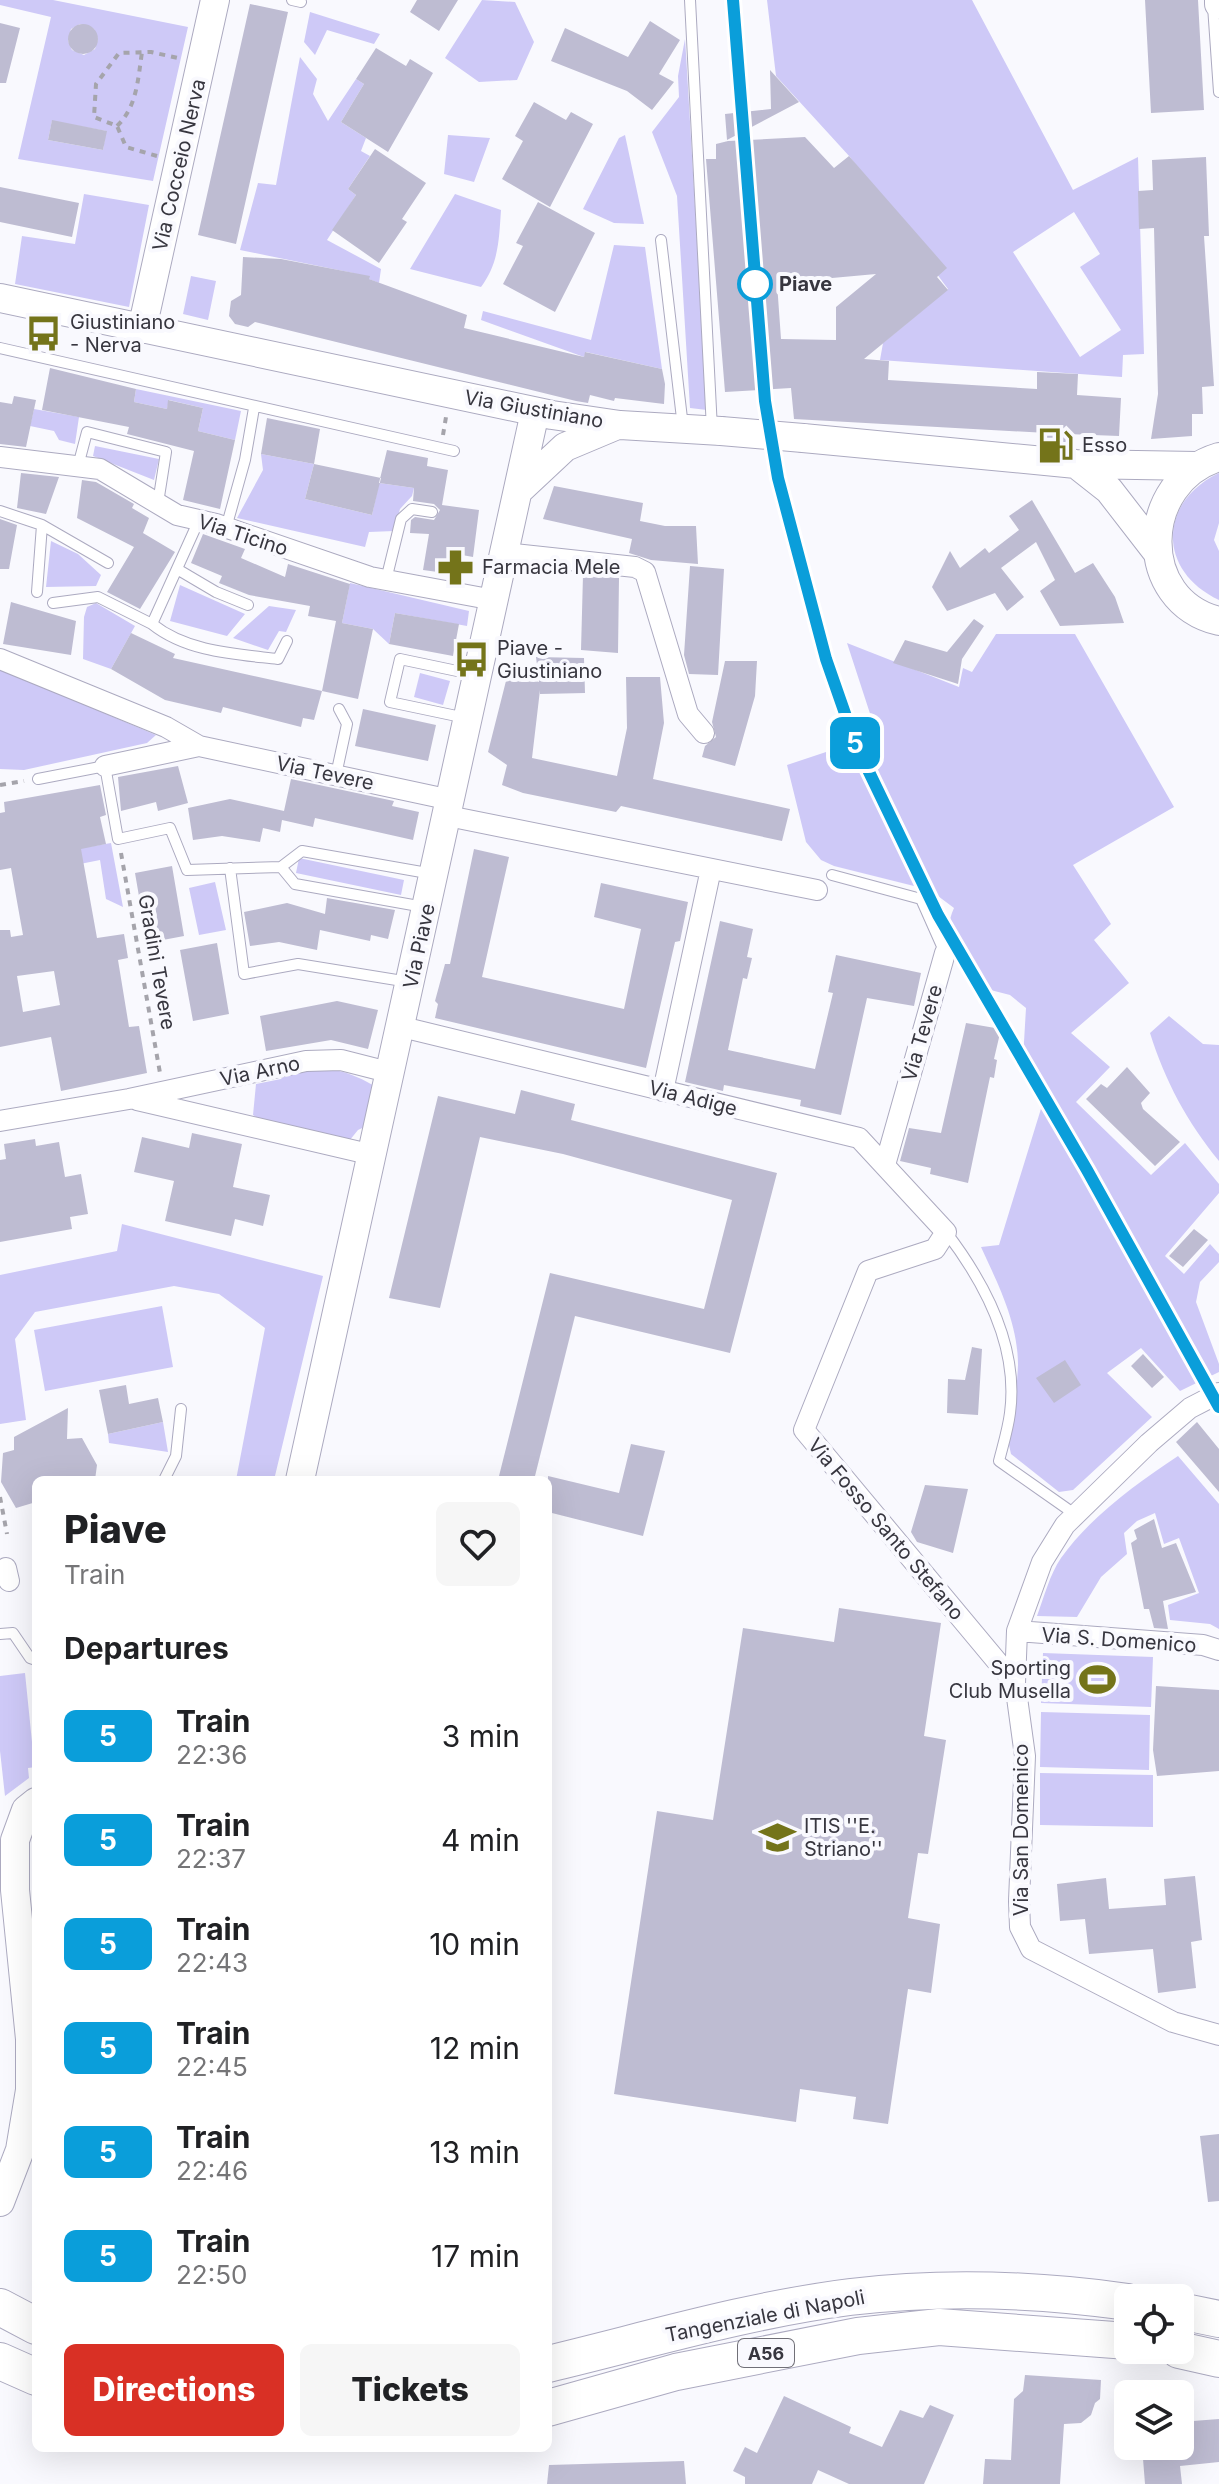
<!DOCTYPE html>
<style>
:root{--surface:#fff;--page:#f6f6f6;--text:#202124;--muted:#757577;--accent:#d93025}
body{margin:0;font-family:Inter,sans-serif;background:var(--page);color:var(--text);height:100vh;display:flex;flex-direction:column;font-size:30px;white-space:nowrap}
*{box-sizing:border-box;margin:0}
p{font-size:26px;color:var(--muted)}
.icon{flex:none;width:44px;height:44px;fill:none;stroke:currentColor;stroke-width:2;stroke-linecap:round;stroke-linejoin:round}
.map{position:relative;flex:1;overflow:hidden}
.sheet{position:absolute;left:32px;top:1476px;width:520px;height:976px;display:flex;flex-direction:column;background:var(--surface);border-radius:12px;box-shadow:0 8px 32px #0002}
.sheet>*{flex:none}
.badge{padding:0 16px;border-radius:12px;font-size:28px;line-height:52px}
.fabs{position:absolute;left:1114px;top:2284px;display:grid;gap:16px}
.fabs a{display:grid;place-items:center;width:80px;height:80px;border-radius:12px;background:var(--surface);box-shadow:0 8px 32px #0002;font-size:40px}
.map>.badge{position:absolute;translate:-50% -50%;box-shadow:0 0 0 4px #fff}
h2{padding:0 32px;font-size:30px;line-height:72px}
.round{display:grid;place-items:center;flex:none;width:84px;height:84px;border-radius:12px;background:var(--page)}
.overview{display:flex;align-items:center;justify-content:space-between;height:136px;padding:0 32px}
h1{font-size:38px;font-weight:800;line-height:60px}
.primary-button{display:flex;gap:16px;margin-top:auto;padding:16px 32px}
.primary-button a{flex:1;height:92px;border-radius:12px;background:var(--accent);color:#fff;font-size:32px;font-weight:800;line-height:92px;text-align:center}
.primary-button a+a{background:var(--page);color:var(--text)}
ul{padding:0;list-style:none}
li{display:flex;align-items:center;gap:24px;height:104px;padding:0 32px}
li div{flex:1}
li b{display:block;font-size:30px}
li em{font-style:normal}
li .badge{min-width:88px;font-weight:700;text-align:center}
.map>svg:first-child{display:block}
.green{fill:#cec9f7;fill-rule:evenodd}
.building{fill:#bebcd2;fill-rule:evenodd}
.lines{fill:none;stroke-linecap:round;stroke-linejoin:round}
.lane-casing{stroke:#acaac0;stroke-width:12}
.street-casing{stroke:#acaac0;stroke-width:22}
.secondary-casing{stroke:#acaac0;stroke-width:30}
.highway-casing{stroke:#acaac0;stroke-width:38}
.path{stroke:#a5a4ab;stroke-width:4;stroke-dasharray:6 6;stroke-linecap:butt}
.lane{stroke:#fff;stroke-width:10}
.street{stroke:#fff;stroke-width:20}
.secondary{stroke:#fff;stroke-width:28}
.highway{stroke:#fff;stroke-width:36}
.secondary-bridge-casing{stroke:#acaac0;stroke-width:30;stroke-linecap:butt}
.secondary-bridge{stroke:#fff;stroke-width:28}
.line-casing{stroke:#fff;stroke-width:18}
.line{stroke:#0a9eda;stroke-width:12}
.stop-dot{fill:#fff;stroke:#0a9eda;stroke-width:4}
.labels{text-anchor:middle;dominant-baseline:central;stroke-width:8;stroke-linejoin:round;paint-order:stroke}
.shield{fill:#f9f9fe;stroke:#717078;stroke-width:2}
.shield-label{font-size:18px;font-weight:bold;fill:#37363f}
.street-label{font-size:20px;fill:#37363f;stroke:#f9f9fe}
.stop-label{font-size:20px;font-weight:bold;fill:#37363f;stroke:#f9f9fe;text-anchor:start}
.poi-label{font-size:20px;fill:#37363f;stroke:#f9f9fe;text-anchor:start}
</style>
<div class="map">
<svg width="1219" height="2484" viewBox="0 0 1219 2484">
<rect width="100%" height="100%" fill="#f9f9fe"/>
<path class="green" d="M0,0H53L188,27L153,181L18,159L51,17L0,5ZM80,24L94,29L98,39L95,49L84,55L72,50L68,41L71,29ZM52,121L106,131L103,150L48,140Z
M482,0L515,2L534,42L517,80L479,82L445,58Z
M767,0H972L1073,190L1138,157L1144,354L1123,355L1122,377L880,360L883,343L948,289L850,157L776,76ZM1074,212L1100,254L1080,267L1121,330L1080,357L1013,252Z
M310,12L380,34L374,44L327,30L315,55L304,42Z
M685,39L686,54L707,410L690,408L677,196L652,132L679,97L678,76Z
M300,57L317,79L313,94L328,121L356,79L364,84L341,122L366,138L361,151L370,156L348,189L356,195L327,240L381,269L379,283L353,273L240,250L258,183L276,185Z
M448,135L490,138L474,182L444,174Z
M625,135L644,224L614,223L583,209L619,138Z
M84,194L149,205L129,307L15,284L22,236L75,244Z
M455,194L501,210C499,239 499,263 481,287L410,269Z
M614,245L645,247L662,369L586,352L584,357L481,320L483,311L591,340Z
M191,276L216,281L208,320L183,314Z
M136,389L241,411L235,440L198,431L203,408L169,400L167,409L134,402Z
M34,409L79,417L75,444L59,440L54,431L30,426Z
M95,446L159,459L154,480L93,456Z
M261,454L314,464L305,499L372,515L379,483L414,488L412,496L400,509L394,531L369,532L365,547L237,518L263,470Z
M1219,473V523L1214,540L1219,551V600C1157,571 1158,502 1219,473Z
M51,541L78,554L101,575L96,586L46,587Z
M350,583L469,611L467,626L395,613L389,644L373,629L342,623Z
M180,585L245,614L227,636L170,621Z
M96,603L135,626L111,669L83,659L84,617L87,607Z
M269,606L296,610L286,632L279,631L268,650L233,638Z
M996,634H1075L1174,807L1073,865L1111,924L1094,940L1129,983L1071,1033L1110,1067L1076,1102L1151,1175L1185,1143L1219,1184V1193L1165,1256L1184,1274L1210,1244L1219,1254V1262L1200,1282L1196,1302L1219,1364V1372L1180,1391L1141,1348L1107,1373L1152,1417L1073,1490L1059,1492L1011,1454L1009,1445C1012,1419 1017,1392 1018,1365C1018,1323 998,1284 981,1247L999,1245L1048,1086L1022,1076L1026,1008L1010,995L975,986C973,977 972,968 969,960C961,939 941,936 954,908L930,890L834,866L821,860L806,842L787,765L877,735L847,643L959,687L963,668L972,672Z
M0,669L156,735L147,743L24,770L0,769Z
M420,673L450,681L443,705L414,697Z
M86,837L88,847L111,843L123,907L106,899L100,860L55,869Z
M299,858L404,880L401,895L296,873Z
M215,882L226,930L199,935L189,888Z
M1169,1016L1203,1044L1219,1045V1161C1187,1122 1165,1081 1150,1033Z
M294,1064C325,1065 357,1073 382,1091L377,1121L358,1130L345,1146L296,1126L271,1127L253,1115L256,1084L281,1079Z
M122,1224L323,1276L274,1480H236L265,1328L219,1294L174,1286L35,1312L15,1339L26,1420L0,1424V1275L117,1251Z
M162,1306L173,1367L45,1391L34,1330Z
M163,1422L168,1452L109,1443L108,1434Z
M1178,1456L1219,1504V1629L1210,1624L1170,1620L1168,1605L1199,1593L1179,1538L1164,1544L1155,1513L1137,1521L1124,1533L1127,1554L1101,1577L1077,1617L1037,1616C1044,1597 1050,1574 1061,1558C1090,1517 1136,1484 1178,1456Z
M1043,1653L1153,1657L1151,1707L1041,1703Z
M25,1673L32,1742H36V1767L28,1768L29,1778L5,1796L0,1751V1676Z
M1041,1712L1150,1715L1149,1770L1040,1767Z
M1040,1773L1153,1775V1827L1040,1825Z"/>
<path class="building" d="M417,0H458L439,31L410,12Z
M1145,0H1198L1204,110L1151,113Z
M250,4L288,12L236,244L198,235Z
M650,21L680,40L659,74L674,82L652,110L627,91L551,61L565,28L628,57Z
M0,23L20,28L6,83H0Z
M68 39a15 15 0 1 1 30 0a15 15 0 1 1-30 0Z
M376,48L406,66L410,59L433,73L388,152L341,122L364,84L356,79Z
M770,70L799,102L727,140L725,114L771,109Z
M534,102L566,120L571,112L593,124L550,207L502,179L523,141L515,136Z
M52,120L107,131L103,150L48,140Z
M805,137L834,168L849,156L947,268L937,277L948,290L864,359L889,361L888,380L1037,389V372L1078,374L1077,395L1121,398L1119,436L1067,434V446L1047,444V433L794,419L791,388L725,392L706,159H716V144L728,141ZM876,274L836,307V340L781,339L777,283Z
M375,149L426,183L402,219L407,222L379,263L332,230L356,195L348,189Z
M1206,157L1209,236H1204L1214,386L1202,387L1203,414H1192V436L1151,439L1158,394L1154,228L1139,229L1138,191L1153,190L1152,160Z
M0,187L79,203L72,237L0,222Z
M538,202L595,233L555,312L503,284L523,246L516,243Z
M243,257L281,259L370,276L369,279L467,315L464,328L584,357L585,352L662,369L665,384L664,404L615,398L614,401L590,395L588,403L576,401L255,322L248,327L235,324L229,316L231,301L241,295Z
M50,368L136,389L134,402L167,409L168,400L203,408L198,431L235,440L220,509L183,500L194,451L127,434L129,427L42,410Z
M14,396L36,400L26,447L0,444V402L12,404Z
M267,418L320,429L314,464L261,454Z
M387,450L428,458L427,466L448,470L442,505L479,510L473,557L462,555L460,575L423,570L429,534L410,533L411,520L415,517L434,520L440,510L434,504L413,501L414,488L379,483Z
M314,464L381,478L372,515L305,499Z
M21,473L59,477L46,514L17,508Z
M82,480L96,482L134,504L132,508L149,518L143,533L175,552L140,609L107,592L134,547L77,518Z
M554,486L643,503L640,521L665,526H696L698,564L651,560L629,553L632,539L543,519Z
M1032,500L1075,573L1093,563L1115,597L1124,623L1060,626L1040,591L1055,580L1036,542L1001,568L1024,597L1007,611L995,593L947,611L932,587L950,551L960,568L985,548L989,553L1019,530L1009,516Z
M0,519L17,525L9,569H0Z
M203,534L245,549L241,558L285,577L288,564L350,584L342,623L373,629L358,699L322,691L336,621L308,616L310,606L249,595L219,583L222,576L191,563Z
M690,566L724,569L718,675L689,674L684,655Z
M583,575L619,578L618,653L581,650Z
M11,602L76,621L71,655L3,644Z
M395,613L459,624L453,656L389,644Z
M974,619L984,626L962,659L958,684L893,663L905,640L947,652Z
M131,633L175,654L173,658L322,691L314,720L303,718L301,727L223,707L221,713L165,700L111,669Z
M536,657L584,658L585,693L540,694V690L532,758L617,776L627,728L626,677H660L664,723L653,779L790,809L782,841L621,806L616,812L523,793L502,785L507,765L488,752L508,673L539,682Z
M725,661H757L755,696L735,766L702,757L705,746L716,737L712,722Z
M363,709L436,725L428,761L355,746Z
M178,766L188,803L158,811L156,802L121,811L118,777Z
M291,779L394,801L392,806L419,812L413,840L315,818L313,827L282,820L280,832L263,828L260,842L222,836L193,840L188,808L230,799L284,811Z
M100,785L106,815L100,817L106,844L81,849L97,938L124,934L128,958L118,960L129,1027L139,1026L147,1073L61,1091L51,1037L0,1047V930H10L11,937L23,935L11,868L0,870V813L5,812L4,802ZM54,971L60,1005L23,1012L17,976Z
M474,849L509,857L482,977L624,1009L641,929L594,917L601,883L688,902L680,941L675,942L646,1068L435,1018L438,1004L435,1001L445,964H450Z
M172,866L184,936L147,943L135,873Z
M327,898L395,910L388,939L371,935L370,941L320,930L317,950L279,942L250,946L244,912L287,903L325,914Z
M720,921L753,929L747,957L752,958L747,979L743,978L728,1050L815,1069L833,993L828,992L836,955L921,973L914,1006L867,998L841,1115L800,1106L801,1100L765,1093L724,1085L723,1091L685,1082Z
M217,943L229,1014L193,1021L180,950Z
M337,1001L378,1010L368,1049L331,1040L266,1051L260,1016Z
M966,1023L1001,1029L994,1059L997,1060L994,1078L990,1077L968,1183L930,1174L931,1168L900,1161L909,1128L941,1133Z
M1127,1067L1150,1093L1141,1103L1143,1109L1180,1142L1155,1166L1086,1099L1101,1084L1107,1088Z
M521,1090L575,1104L571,1120L777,1173L730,1353L575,1316L534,1480H498L550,1273L704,1309L732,1200L563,1154L480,1137L440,1308L389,1298L438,1096L515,1114Z
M192,1133L242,1144L233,1187L270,1195L263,1226L235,1219L231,1236L165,1221L174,1181L134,1172L142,1137L189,1148Z
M35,1139L36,1146L59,1142L65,1177L81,1174L88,1214L70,1217L72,1229L0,1242V1160L6,1159L4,1144Z
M1194,1229L1208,1240L1183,1267L1169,1256Z
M972,1347L982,1349L978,1415L947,1413L948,1379L965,1380Z
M1143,1354L1164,1377L1152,1388L1131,1366Z
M1065,1360L1081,1385L1054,1403L1036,1378Z
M126,1385L129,1404L158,1398L163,1422L108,1434L99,1390Z
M68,1408L67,1439L82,1438L97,1465L95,1480H36V1502L16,1508L1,1482L3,1453L14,1450V1437Z
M1197,1422L1219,1449V1492L1176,1442Z
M631,1444L665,1451L643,1536L548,1512V1476L619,1493Z
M925,1485L968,1489L953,1553L917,1542L911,1532Z
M1154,1519L1162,1548L1176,1543L1196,1592L1163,1601L1168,1629L1154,1628L1149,1609H1144L1131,1543L1137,1539L1134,1530Z
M839,1608L941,1623L924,1736L946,1740L928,1854L918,1853L908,1918L940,1924L931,1993L908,1989L888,2124L853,2119L856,2097L800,2089L796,2122L614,2094L657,1811L713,1820L743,1628L834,1642Z
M1156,1686L1219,1690V1771L1157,1776L1153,1750Z
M1195,1876L1202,1940L1191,1942L1196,1988L1158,1993L1153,1949L1089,1954L1085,1919L1060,1921L1057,1884L1106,1878L1109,1909L1166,1905L1164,1879Z
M1219,2134V2201L1208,2202L1200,2136Z
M1025,2375L1101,2380L1100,2399L1095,2403L1091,2415L1081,2423L1064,2424L1060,2484H983L985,2459L1011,2460L1014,2399L1023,2391Z
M784,2396L851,2427L849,2433L882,2447L900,2410L923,2418L930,2405L954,2415L924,2484H849L818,2470L812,2484H745V2477L733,2471L745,2447L757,2453Z
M1219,2419V2462L1180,2466L1182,2484H1145L1142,2446H1180V2422Z
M684,2461L686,2484H547L549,2465Z"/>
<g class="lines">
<defs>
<path id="lane" d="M292,0L301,2
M690,0L712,429
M1213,6L1219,92
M661,240L683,427
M0,348L454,451
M78,466L87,432L166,452L158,503
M0,511L42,525L108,563
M199,520L152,624C187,652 235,654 278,659L287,641
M226,528L245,460L254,408
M177,569L216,592L248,605
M386,580L401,519L412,509L432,512
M37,592L42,525
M53,603L98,597L152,624
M466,718L390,702L400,659L476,675
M336,775L347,724L339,709
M38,779L105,766L118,839L170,828L187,870L281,867L302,851L433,874
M281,867L295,884L424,907
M230,868L244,974L298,964L409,982
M832,875L921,899L945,953
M946,1232C985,1283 1019,1346 1010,1413C1008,1429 1003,1445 999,1461L1076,1515
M164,1480L176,1456L181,1409
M0,1634L13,1633L30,1658L36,1660"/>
<path id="street" d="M0,457L100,469L177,515L216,524L370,577L494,600
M505,553L635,567L645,572L688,714L704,733
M0,659L166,727L199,746L451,800
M105,766L199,746
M448,816L817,890
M402,1027L859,1138L946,1232L935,1249L868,1271L804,1430L1015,1683
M663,1091L711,869
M137,1100L373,1155
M0,1121L129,1099L306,1061L341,1060L392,1073
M885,1165L945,953
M1219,1393L1190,1408L1149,1443L1065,1525L1042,1562L1017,1631L1015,1683L1025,1756L1019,1901L1020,1927L1031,1949L1173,2022L1219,2035
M6,1568L9,1581
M1017,1631L1203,1645L1219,1650"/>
<path id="secondary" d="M1219,0V4
M0,298L552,415L620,425L721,431
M142,329L215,0
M803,438L1076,464L1197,466
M1219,457C1139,481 1135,601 1219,621
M1076,464L1109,490L1157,552
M519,490L565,447L615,426
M300,1480L535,412
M0,2202L20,2150L30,2090V2039L15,1890V1840L26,1810L36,1802"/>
<path id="highway" d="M0,2307L36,2326
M1180,2311L1219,2319
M1179,2350L1219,2359
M0,2361L36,2377
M548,2364C648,2340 748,2310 850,2297C942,2286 1036,2289 1128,2302
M548,2408L676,2372L858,2336L939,2327L1128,2341"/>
</defs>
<use href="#lane" class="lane-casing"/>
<use href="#street" class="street-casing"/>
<use href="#secondary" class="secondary-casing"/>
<use href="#highway" class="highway-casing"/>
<path class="path" d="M117,126C137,107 138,79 142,52
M157,156L126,147L117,126L94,117L96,84L119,53L151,52L178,58
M443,435L446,417
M0,785L24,781
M121,853L160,1073
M0,1497L7,1534"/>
<use href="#lane" class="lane"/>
<use href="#street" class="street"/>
<use href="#secondary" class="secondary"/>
<use href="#highway" class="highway"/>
<defs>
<path id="secondary-bridge" d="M721,431L803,438"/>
</defs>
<use href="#secondary-bridge" class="secondary-bridge-casing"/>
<use href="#secondary-bridge" class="secondary-bridge"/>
</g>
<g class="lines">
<defs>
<path id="line" d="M733,0L765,401L778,478L826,659L856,745L938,915L1087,1170L1219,1407"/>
</defs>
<use href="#line" class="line-casing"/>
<use href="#line" class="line"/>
</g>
<defs>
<symbol id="bus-bare" viewBox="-9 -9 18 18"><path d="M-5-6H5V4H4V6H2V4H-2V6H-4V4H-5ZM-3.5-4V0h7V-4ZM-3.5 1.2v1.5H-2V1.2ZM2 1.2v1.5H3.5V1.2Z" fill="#74741a" stroke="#f9f9fe" stroke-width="2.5" paint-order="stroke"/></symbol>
<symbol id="fuel-bare" viewBox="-9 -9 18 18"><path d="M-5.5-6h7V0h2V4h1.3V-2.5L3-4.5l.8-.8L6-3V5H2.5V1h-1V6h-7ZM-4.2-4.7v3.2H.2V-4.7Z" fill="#74741a" stroke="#f9f9fe" stroke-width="2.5" paint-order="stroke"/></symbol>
<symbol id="pharmacy-bare" viewBox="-9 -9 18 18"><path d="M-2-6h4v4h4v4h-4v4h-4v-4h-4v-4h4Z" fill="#74741a" stroke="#f9f9fe" stroke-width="2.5" paint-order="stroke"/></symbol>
<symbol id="stadium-bare" viewBox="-9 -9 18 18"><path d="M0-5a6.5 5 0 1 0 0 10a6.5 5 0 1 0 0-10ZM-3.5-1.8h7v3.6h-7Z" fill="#74741a" stroke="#f9f9fe" stroke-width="2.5" paint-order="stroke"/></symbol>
<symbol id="school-bare" viewBox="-9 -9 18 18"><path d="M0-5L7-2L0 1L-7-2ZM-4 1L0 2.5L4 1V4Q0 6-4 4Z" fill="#74741a" stroke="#f9f9fe" stroke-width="2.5" paint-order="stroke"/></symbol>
</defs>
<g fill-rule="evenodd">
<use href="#bus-bare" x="18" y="308" width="51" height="51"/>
<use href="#fuel-bare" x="1030" y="420" width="51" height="51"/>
<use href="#pharmacy-bare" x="430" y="542" width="51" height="51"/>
<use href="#bus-bare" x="446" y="634" width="51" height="51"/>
<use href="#stadium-bare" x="1072" y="1654" width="51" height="51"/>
<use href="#school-bare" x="752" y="1812" width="51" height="51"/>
</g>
<circle class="stop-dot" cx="755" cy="284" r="16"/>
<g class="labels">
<rect class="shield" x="738" y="2339" width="56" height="28" rx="6"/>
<g class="shield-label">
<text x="766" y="2353">A56</text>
</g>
<g class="street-label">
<text transform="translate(179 165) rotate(-77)">Via Cocceio Nerva</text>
<text transform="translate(534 409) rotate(10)">Via Giustiniano</text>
<text transform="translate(243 535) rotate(18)">Via Ticino</text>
<text transform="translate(325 773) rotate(12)">Via Tevere</text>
<text transform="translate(419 946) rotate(-78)">Via Piave</text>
<text transform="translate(157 962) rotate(80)">Gradini Tevere</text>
<text transform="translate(922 1033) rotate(-74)">Via Tevere</text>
<text transform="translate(260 1071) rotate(-12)">Via Arno</text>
<text transform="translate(693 1098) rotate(14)">Via Adige</text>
<text transform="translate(886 1529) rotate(50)">Via Fosso Santo Stefano</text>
<text transform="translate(1119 1640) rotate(4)">Via S. Domenico</text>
<text transform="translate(1021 1830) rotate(-90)">Via San Domenico</text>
<text transform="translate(765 2316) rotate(-11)">Tangenziale di Napoli</text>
</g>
<g class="stop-label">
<text x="779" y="284">Piave</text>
</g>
<g class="poi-label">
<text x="70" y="322">Giustiniano<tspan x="70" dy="23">- Nerva</tspan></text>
<text x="1082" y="445">Esso</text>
<text x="482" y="567">Farmacia Mele</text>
<text x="497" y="648">Piave -<tspan x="497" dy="23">Giustiniano</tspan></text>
<text x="1071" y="1668" text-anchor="end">Sporting<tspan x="1071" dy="23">Club Musella</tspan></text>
<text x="804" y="1826">ITIS ''E.<tspan x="804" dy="23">Striano''</tspan></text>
</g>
</g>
</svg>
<div class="fabs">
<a><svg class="icon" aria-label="locate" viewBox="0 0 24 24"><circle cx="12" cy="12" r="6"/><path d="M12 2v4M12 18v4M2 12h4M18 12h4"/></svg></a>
<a><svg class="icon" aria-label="layers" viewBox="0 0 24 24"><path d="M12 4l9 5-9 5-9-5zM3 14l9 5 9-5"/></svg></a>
</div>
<b class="badge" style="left:855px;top:743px;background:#0a9eda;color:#fff">5</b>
<section class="sheet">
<div class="overview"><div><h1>Piave</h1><p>Train</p></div><a class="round"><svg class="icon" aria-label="heart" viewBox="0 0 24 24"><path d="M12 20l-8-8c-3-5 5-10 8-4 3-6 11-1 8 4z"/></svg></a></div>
<h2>Departures</h2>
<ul>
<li><span class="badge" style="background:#0a9eda;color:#fff">5</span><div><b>Train</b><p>22:36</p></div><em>3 min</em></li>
<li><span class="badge" style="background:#0a9eda;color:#fff">5</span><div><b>Train</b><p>22:37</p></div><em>4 min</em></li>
<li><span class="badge" style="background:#0a9eda;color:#fff">5</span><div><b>Train</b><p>22:43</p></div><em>10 min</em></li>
<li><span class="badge" style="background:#0a9eda;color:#fff">5</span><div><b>Train</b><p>22:45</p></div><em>12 min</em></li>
<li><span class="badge" style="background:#0a9eda;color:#fff">5</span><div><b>Train</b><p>22:46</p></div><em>13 min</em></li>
<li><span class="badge" style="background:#0a9eda;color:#fff">5</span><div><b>Train</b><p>22:50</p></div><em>17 min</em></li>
</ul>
<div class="primary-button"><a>Directions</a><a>Tickets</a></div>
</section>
</div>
